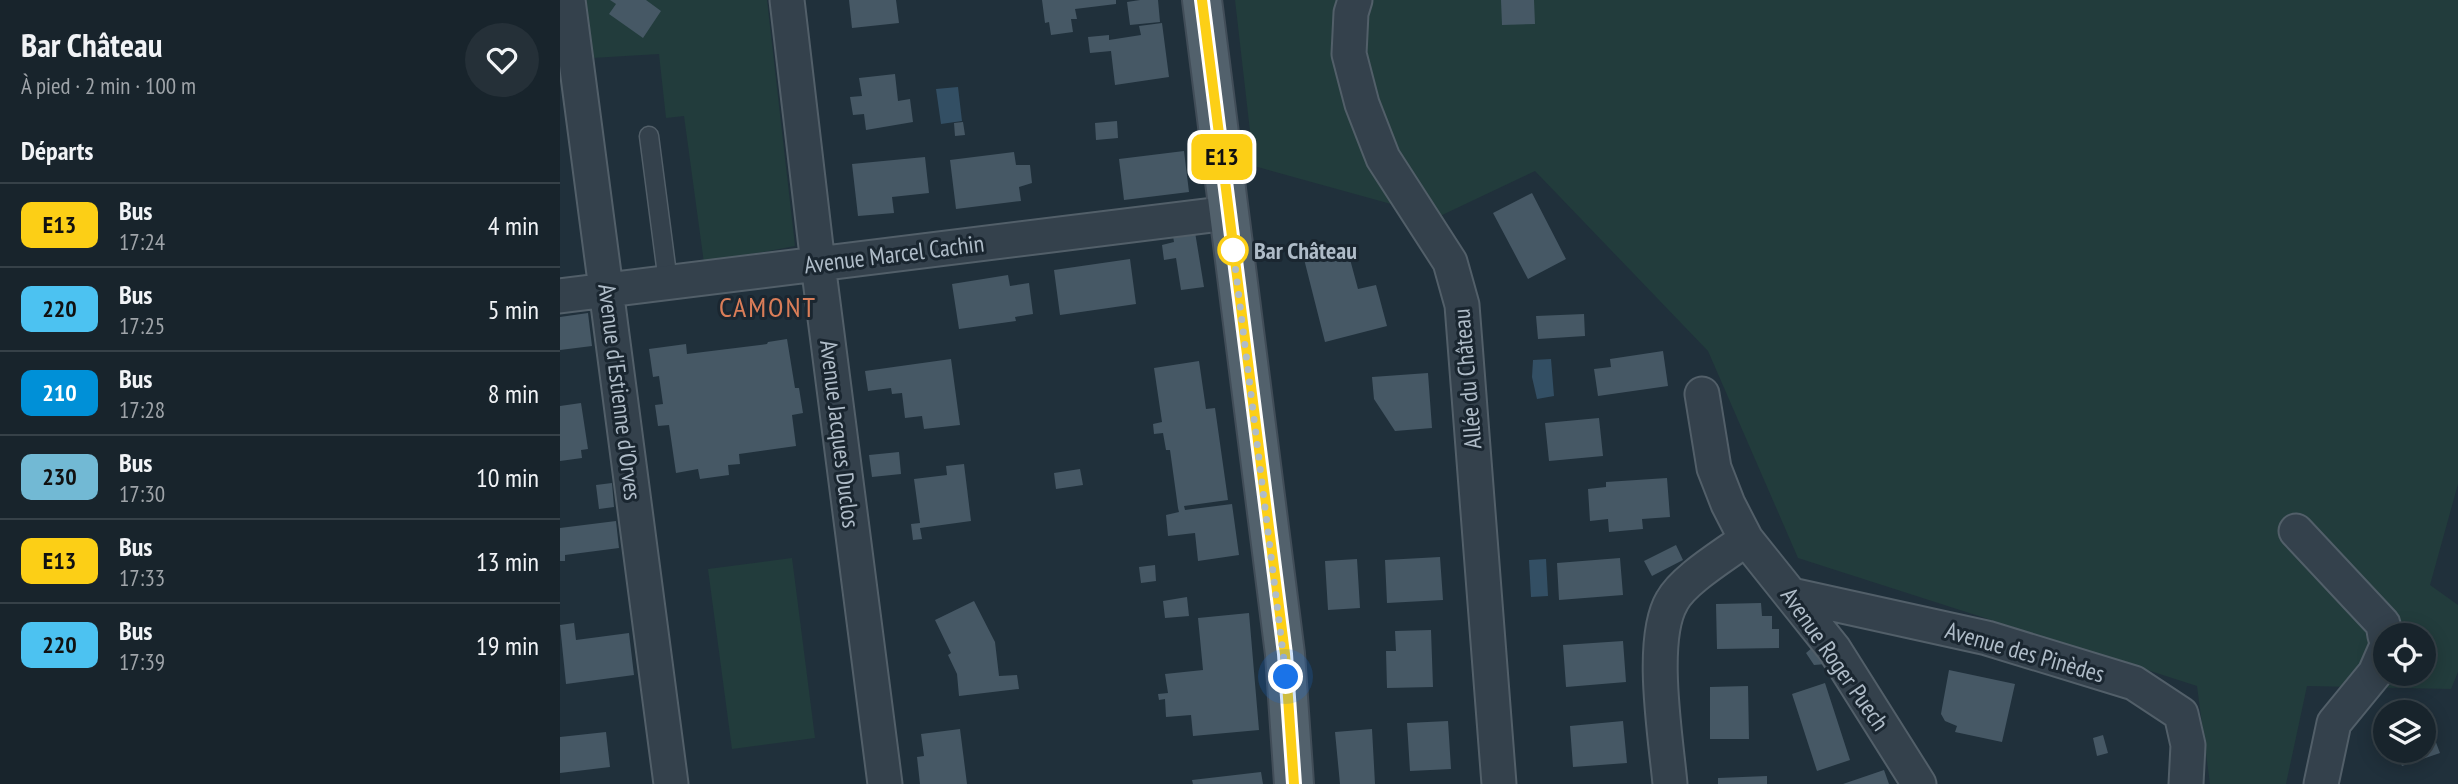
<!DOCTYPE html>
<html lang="fr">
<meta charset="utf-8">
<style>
:root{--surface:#18242c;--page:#253038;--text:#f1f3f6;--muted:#9fa4a9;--line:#364148}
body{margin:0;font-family:"PT Sans Narrow",sans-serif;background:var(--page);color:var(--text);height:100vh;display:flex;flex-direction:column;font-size:26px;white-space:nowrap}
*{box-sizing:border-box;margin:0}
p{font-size:23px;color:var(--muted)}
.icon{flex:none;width:38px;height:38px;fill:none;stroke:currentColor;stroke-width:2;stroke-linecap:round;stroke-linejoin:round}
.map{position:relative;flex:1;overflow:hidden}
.panel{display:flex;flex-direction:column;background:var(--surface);width:560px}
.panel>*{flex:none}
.badge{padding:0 14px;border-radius:10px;font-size:24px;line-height:46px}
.controls{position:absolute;left:1813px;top:623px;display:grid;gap:14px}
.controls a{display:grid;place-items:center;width:63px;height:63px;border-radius:50%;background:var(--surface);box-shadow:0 4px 18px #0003,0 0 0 2px var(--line);font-size:35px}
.you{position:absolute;width:35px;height:35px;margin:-18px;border:5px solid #fff;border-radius:50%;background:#1a73e8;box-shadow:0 0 0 10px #1a73e833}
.map>.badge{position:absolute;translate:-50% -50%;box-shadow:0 0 0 4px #fff}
h2{padding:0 21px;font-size:26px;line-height:63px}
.round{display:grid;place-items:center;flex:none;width:74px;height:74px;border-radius:37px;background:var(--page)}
.head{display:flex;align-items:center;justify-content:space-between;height:119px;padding:0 21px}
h1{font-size:33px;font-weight:700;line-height:52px}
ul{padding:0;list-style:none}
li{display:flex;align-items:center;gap:21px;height:84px;padding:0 21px;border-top:2px solid var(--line)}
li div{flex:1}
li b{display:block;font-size:26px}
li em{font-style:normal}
li .badge{min-width:77px;font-weight:700;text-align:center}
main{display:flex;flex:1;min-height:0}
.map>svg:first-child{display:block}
.green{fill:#223c3c;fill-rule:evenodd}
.water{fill:#334f64}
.building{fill:#465865}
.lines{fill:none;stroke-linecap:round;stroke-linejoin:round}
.service-casing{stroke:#525f69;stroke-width:21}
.minor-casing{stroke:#525f69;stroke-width:37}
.primary-casing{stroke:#414d58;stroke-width:42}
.service{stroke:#34414c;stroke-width:18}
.minor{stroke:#34414c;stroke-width:33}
.primary{stroke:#52616c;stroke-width:38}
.line-casing{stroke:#fff;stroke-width:16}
.line{stroke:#fccf16;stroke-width:10}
.walk{stroke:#afbcc8;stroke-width:7;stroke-dasharray:0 12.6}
.stop-dot{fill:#fff;stroke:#fccf16;stroke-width:3.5}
.labels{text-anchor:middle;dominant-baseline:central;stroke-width:6;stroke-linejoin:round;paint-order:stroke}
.stop-label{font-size:24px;font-weight:bold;fill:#afbcc8;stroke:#1a2630;text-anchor:start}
.street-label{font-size:24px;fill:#afbcc8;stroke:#1a2630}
.quarter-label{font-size:28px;letter-spacing:2px;fill:#da7d58;stroke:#1a2630}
</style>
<main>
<section class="panel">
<div class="head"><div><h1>Bar Château</h1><p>À pied · 2 min · 100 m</p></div><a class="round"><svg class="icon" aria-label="heart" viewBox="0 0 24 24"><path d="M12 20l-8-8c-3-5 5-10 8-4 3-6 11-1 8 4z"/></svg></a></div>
<h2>Départs</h2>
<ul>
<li><span class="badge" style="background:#fccf16;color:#111">E13</span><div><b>Bus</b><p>17:24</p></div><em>4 min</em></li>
<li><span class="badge" style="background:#4cc2f1;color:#111">220</span><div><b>Bus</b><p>17:25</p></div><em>5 min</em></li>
<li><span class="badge" style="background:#0090d7;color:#fff">210</span><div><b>Bus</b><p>17:28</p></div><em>8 min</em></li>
<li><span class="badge" style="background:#72b9d4;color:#111">230</span><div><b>Bus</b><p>17:30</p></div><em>10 min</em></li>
<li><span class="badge" style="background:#fccf16;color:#111">E13</span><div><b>Bus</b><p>17:33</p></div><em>13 min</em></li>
<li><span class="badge" style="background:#4cc2f1;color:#111">220</span><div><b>Bus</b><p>17:39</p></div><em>19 min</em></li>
</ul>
</section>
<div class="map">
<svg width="1898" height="784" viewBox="0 0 1898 784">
<rect width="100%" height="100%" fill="#20303b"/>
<path class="green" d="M24,0H207L235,246L144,263L124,116L106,118L99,54L32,58Z
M675,0H1898V484L1870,585L1898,605V672L1891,689L1747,686L1726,784H1650L1637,686L1238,558L1148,351L975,171L878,217L694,166ZM1825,635H1864V674H1825Z
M232,558L255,738L172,749L148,569Z"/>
<path class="water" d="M398,87L402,121L381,124L376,89Z
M991,359L994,396L977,399L972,377L973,360Z
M986,559L988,596L971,597L969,560Z"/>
<path class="building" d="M50,0H86L101,11L83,38L49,14L56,4Z
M289,0H336L339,23L292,28Z
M482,0H556V4L515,9L517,19H511L513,32L491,35L489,22L485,23Z
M580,0H598L600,22L570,25L567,2Z
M941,0H974L975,24L942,25Z
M602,23L609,77L555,85L551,51L530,53L528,37L549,35V40L581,35L579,26Z
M335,74L338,101L350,99L353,122L306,130L304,114L293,115L290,97L302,96L299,78Z
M557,121L558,138L536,140L535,123Z
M403,122L405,135L395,136L394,123Z
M624,151L629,192L564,200L559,159Z
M454,152L456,165H470L472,183L459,187L461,201L396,209L390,160Z
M365,157L369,193L332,197L334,213L298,216L292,164Z
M972,193L1006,259L968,279L933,213Z
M635,232L644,287L621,290L616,258L604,260L602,245L614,242L613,236Z
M787,248L798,289L816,285L827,326L765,342L744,259Z
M570,259L576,304L500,315L494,270Z
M448,275L450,286L469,283L473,314L455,317L456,321L399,329L392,284Z
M28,313L32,346L0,350V317Z
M1024,314L1025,336L978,339L976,316Z
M227,339L235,388H239L243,413L232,415L236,446L179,454L180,464L168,465L169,475L140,479L138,469L116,473L109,425L98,426L95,405L103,404L99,376L93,377L89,349L126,344L127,354L207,344L208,342Z
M1103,351L1108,386L1038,396L1034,369L1051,367L1050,359Z
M391,359L400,425L364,429L362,416L345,418L342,393L332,394L331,388L308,391L305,371Z
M639,361L646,409L655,408L668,500L624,506L625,510L672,504L679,555L638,561L635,533L608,536L606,515L619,512L618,508L610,450H606L603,433L594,434L593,424L602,422L594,368Z
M868,373L872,428L835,431L814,399L812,377Z
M21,403L28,449L21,450L22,458L0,461V406Z
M1039,418L1043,456L989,461L985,423Z
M339,452L341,474L312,477L309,455Z
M404,464L411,521L360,528L362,539L353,540L351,524L360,523L354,479L387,475L386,466Z
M520,469L523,485L496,489L494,473Z
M1107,478L1110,517L1082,519L1083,529L1049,532L1048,519L1030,521L1028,489L1046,487V482Z
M52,483L54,507L39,509L36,485Z
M56,521L59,548L5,555V561H0V528Z
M1116,545L1123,560L1092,576L1084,561Z
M880,557L883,600L827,603L825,560Z
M1060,558L1063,595L999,600L997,563Z
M797,559L800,608L768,610L765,561Z
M595,565L596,581L581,583L579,567Z
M627,597L629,616L605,618L603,601Z
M414,601L435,642L439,676L457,675L459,689L399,696L397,674L388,655L391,653L375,620Z
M1201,603L1202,616H1212V629H1219V648L1157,649L1156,604Z
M689,613L699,730L633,736L631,715L606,717L605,699L599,700L598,694L608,693L605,674L643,670L638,618Z
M14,623L16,640L69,633L74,675L6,684L0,625Z
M871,630L873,687L827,688L826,651H836L835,631Z
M1063,641L1066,682L1006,687L1003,645Z
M1253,647L1266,664L1254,665L1246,653Z
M1389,670L1455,684L1442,742L1395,732L1397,726L1385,721L1381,714L1382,708Z
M1265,683L1290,760L1257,771L1232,694Z
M1188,686L1189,739H1150V687Z
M1863,708L1880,753L1842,766L1836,751H1864V712H1850Z
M888,721L891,769L850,771L847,723Z
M1063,721L1067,763L1013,767L1010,726Z
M400,729L407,784H360L357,757L364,756L361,734Z
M812,729L815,784H780L775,732Z
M46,732L50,767L0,773V737Z
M1543,735L1548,753L1537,756L1533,738Z
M1324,770L1329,784H1283Z
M701,772L703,784H633L632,780Z
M1207,776V784H1158V778Z"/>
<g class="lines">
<defs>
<path id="service" d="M89,136L108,282"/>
<path id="minor" d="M8,0L111,784
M227,0L258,264L325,784
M795,0L791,13L789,54L802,104L823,158L890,262L902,305L939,784
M0,296L669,213
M1736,531L1823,624L1825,636
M1186,539L1274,649L1359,784
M1232,595L1427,638L1574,683L1621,714L1628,745L1626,784
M1110,784C1106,739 1089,640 1112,601C1124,579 1165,555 1186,539L1168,504L1154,468L1142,394
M1761,784L1774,723L1815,673L1825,650"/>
<path id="primary" d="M642,0L725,654L734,784"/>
</defs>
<use href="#service" class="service-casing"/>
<use href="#minor" class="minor-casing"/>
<use href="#primary" class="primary-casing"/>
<use href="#service" class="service"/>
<use href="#minor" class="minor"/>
<use href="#primary" class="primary"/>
</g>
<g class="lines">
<defs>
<path id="line" d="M642,0L725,654L734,784"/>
</defs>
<use href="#line" class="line-casing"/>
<use href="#line" class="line"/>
<path class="walk" d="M673,250L672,241L726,677"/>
</g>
<circle class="stop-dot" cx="673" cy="250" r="14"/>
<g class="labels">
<g class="stop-label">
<text x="694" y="250">Bar Château</text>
</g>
<g class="street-label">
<text transform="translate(334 254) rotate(-7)">Avenue Marcel Cachin</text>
<text transform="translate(907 379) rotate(-95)">Allée du Château</text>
<text transform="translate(60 392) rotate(83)">Avenue d'Estienne d'Orves</text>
<text transform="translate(280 434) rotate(83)">Avenue Jacques Duclos</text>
<text transform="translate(1465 652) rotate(16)">Avenue des Pinèdes</text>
<text transform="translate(1275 659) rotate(55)">Avenue Roger Puech</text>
</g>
<g class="quarter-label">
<text x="208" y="306">CAMONT</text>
</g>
</g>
</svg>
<div class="controls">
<a><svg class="icon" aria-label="locate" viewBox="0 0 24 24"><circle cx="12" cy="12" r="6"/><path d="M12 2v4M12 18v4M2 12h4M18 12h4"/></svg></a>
<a><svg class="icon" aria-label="layers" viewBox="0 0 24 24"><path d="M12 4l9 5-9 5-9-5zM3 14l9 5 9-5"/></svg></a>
</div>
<div class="you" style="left:726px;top:677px"></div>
<b class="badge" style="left:662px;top:157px;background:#fccf16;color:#111">E13</b>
</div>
</main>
